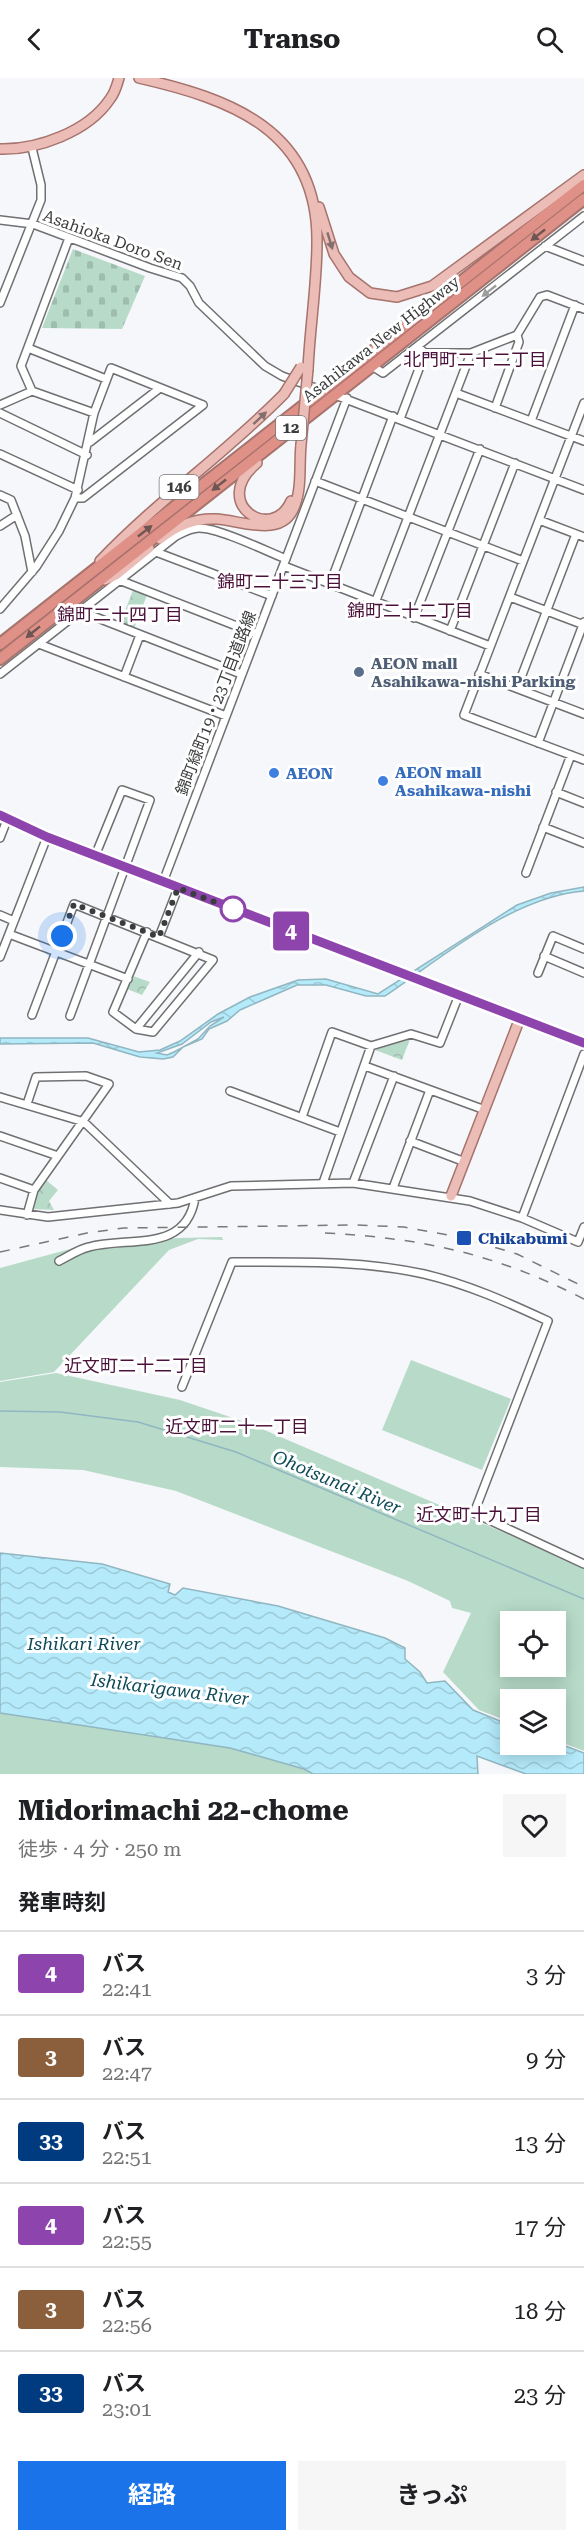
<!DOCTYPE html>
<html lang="ja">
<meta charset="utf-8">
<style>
:root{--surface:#fff;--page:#f6f6f6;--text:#202124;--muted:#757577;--line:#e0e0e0;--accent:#1a73e8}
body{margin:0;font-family:"Roboto Serif","Noto Sans JP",serif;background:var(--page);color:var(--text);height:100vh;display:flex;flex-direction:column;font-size:22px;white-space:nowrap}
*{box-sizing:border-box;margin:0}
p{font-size:20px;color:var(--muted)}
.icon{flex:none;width:33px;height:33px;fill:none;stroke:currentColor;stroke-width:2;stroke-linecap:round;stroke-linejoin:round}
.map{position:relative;height:1696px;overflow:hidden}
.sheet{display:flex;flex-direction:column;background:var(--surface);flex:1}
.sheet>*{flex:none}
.badge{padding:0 12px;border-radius:4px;font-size:21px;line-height:39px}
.fabs{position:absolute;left:500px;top:1533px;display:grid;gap:12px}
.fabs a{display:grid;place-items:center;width:66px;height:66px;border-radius:0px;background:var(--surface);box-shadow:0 3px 15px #0003;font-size:30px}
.you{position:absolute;width:30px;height:30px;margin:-15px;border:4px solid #fff;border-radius:50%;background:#1a73e8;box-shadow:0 0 0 9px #1a73e833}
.map>.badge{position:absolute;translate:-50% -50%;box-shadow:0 0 0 3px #fff}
h2{padding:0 18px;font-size:22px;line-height:54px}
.round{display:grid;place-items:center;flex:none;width:63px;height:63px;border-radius:0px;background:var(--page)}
.overview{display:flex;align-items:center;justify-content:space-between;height:102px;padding:0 18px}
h1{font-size:28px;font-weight:700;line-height:45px}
.primary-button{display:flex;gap:12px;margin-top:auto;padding:12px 18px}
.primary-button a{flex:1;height:69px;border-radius:0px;background:var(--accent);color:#fff;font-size:24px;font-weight:700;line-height:69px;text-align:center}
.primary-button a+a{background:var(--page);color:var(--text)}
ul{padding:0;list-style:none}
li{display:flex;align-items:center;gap:18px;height:84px;padding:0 18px;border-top:2px solid var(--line)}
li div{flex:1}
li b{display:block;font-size:22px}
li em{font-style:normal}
li .badge{min-width:66px;font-weight:700;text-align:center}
header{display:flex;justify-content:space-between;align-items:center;height:78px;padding:0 18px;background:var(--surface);font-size:27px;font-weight:700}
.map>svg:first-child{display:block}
.grass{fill:#b8dbc9;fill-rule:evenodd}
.cemetery{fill:url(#cemetery-stones)}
.park{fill:url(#park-crowns)}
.water{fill:url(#water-waves);stroke:#90b6c1;stroke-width:1.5;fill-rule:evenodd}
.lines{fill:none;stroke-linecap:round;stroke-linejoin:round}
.stream{stroke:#90b6c1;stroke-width:1.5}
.minor-casing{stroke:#6f7072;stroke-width:10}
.major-casing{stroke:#a6736d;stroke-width:12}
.highway-casing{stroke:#a6736d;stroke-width:14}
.minor{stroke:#fff;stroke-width:7}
.major{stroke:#ecbcb7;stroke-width:9}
.highway{stroke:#df9087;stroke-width:10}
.rail{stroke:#78797a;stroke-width:1.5;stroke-dasharray:10 10;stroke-linecap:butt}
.major-bridge-casing{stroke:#a6736d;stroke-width:12;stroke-linecap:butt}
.major-bridge{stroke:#ecbcb7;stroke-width:9}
.oneway{fill:#6c5553}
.oneway2{fill:#826f6e}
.oneway3{fill:#9d9e9e}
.line-casing{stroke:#fff;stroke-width:14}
.line{stroke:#8e44ad;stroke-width:9}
.walk{stroke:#3b3c3d;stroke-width:6;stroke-dasharray:0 10.8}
.service-dot{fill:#5c6f8a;stroke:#fff;stroke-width:2}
.shop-dot{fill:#3f7fe0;stroke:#fff;stroke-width:2}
.stop-dot{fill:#fff;stroke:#8e44ad;stroke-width:3}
.transit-dot{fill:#1a4fb4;stroke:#fff;stroke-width:2}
.labels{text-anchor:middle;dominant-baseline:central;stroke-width:6;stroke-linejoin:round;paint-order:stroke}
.shield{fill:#fff;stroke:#767677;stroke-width:1.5}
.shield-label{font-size:15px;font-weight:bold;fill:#3b3c3d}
.street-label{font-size:16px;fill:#3b3c3d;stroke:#fff}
.service-label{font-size:16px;font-weight:bold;fill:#4e5e75;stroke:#fff;text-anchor:start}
.shop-label{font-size:16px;font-weight:bold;fill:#366cbe;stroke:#fff;text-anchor:start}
.transit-label{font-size:16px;font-weight:bold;fill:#164399;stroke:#fff;text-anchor:start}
.neighbourhood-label{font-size:18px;fill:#4a113a;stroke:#fff}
.water-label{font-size:18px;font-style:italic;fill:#0e4a58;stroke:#fff}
</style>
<header><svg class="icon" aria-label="back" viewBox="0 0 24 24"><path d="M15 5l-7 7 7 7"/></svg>Transo<svg class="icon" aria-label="search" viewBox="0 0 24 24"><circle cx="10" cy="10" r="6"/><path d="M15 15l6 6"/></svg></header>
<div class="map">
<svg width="584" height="1696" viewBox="0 0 584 1696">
<defs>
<pattern id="cemetery-stones" width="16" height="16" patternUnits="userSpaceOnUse" patternTransform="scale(1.5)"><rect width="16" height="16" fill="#b8dbc9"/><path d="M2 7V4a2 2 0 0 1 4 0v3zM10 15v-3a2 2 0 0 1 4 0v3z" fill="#9fbdae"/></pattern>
<pattern id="park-crowns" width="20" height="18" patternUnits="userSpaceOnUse" patternTransform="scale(1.5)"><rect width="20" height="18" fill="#b8dbc9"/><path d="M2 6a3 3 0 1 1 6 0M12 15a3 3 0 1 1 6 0" fill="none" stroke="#9fbdae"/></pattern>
<pattern id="water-waves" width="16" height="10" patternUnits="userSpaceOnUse" patternTransform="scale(1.5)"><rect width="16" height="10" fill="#b4eafa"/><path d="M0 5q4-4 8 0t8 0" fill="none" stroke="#9ccad7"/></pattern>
</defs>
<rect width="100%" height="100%" fill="#f6f7fa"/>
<path class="grass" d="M222,1159L223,1162L198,1161L169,1172L54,1294L0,1303V1190L81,1168L136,1161Z
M411,1282L511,1321L482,1392L382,1352Z
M56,1295L180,1322L248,1345L584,1489V1673L555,1662V1622H510V1644L479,1632L443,1594L471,1535L452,1530L450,1523L408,1503L176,1413L83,1392L0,1389V1304ZM510,1544H555V1588H510Z
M0,1635L230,1670L304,1691L313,1696H0Z"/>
<path class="cemetery" d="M73,171L145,198L122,251L42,250Z"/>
<path class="park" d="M133,512L147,517L134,551L120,546Z
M133,898L150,904L142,917L127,911Z
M410,961L402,982L375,972Z
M46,1102L58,1112L49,1123L54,1132L33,1131L37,1114Z"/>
<path class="water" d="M584,809V813C512,819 443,879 385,918H366L326,907H297L240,932L227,943L209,951L202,961L183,969L173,979L163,981L140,979L93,965L0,966V960H88L139,974L160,972L180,963L218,936L250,919L298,902L326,901L378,916L517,827L551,815ZM224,939L210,948L198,961L174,974L167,977L157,975L182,966L211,944Z
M0,1475L102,1486L170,1506L168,1514L175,1517L183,1510L278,1528L385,1560L405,1570V1581L420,1594L427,1605L445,1603L473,1632L510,1647V1666H555V1664L584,1675V1696H526L477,1678L478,1696H313L304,1691L230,1670L0,1635Z"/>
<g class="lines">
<path class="stream" d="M0,1333L60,1334L138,1344L236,1374L584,1521"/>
<defs>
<path id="minor" d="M0,142L33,146L150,190L182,200L190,208L199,225L265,288L282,298L324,313
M545,168L584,183
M0,225L41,122V107L32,70
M418,269L425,275H471L517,257L540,219L547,217L584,231
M28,270L106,301
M372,288L383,295L584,138
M32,313L21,288L69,160
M456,315L584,363
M335,317L584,412
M584,325L464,637L584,682
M0,327L32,313L94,335
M495,330L519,264L517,257
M0,335L87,377
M400,341L425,275
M531,343L575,227
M90,364L160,310
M0,376L78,412
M315,403L523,483
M0,417L11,422L25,458L32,494
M75,420H83L203,327
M539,442L584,459
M0,448L17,437
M156,474L272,518
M284,488L490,568
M119,502L257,556
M330,506L393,338
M510,519L584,547
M375,525L471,275
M0,531L36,489L59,453L75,420L94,335L111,290L203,327
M80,533L241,596
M414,540L480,371
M450,553L515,385
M39,566L226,638
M0,596L176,458C184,454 191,450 199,450C219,450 266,473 286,481
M479,596L584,636
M124,599L140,557
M517,610L576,456
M538,665L584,544
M556,714L584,725
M543,749L584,765
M0,760L7,742
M526,795L571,677
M163,804L347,320
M0,837L14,843
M147,854L113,934L136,951L199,874
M9,856L128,901
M159,859L178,810
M544,878L584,895
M0,879L47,759
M538,895L553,858L584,871
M32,937L74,826L213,882L153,954L136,951
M70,938L150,722L122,712L95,778
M365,988L485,1032
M230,1013L340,1054
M0,1019L84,1044L170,1126
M27,1026L36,999L86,998L109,1006L34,1112L27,1137
M302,1039L332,954L371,968L411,956L440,965L459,917
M0,1058L58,1078
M410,1063L465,1084
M0,1100L34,1112
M323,1105L371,968
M353,1105L394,998
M393,1110L430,1012
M0,1132L48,1139L178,1125L231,1108L353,1105L470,1123L522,1140L578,1164L584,1149
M522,1140L584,976
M59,1183C69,1178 79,1171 89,1169C128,1158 186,1176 195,1120
M182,1309L232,1184C296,1184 360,1182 424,1196C467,1206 507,1224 548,1243L474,1435L584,1486"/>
<path id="major" d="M139,0C231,21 318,52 317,164C317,206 310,248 308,291
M0,71C37,72 88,54 110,21C115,15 117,7 119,0
M319,129L334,176L349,199L370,215L397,219L432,208L584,97
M257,385C209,425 272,466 291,423
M160,461C176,448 195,440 216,441C241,442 283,462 295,427C302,409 299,386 301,367
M100,483C157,423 226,375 284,316
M105,502L116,497L149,470
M0,737L47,759L584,965
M451,1118L520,940"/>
<path id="highway" d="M0,566L584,107
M0,581L584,121"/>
</defs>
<use href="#minor" class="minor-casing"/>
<use href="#major" class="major-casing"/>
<use href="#highway" class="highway-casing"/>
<use href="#minor" class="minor"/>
<use href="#major" class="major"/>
<use href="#highway" class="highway"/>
<path class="rail" d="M325,1155C423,1160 496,1176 584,1221
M0,1174L87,1155L124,1150L355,1147L404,1149L464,1160L517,1176L584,1209"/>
<defs>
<path id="major-bridge" d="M284,316L301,289
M301,367L308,291"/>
</defs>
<use href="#major-bridge" class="major-bridge-casing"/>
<use href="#major-bridge" class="major-bridge"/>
</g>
<defs><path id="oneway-solid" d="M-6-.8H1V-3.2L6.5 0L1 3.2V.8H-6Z" transform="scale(1.5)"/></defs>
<g class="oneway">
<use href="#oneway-solid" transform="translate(538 157) rotate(142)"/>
<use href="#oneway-solid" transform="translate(219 407) rotate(142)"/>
<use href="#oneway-solid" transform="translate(145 453) rotate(-38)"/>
<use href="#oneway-solid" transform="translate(33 554) rotate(141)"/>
</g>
<g class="oneway2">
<use href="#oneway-solid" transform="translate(330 163) rotate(73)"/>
<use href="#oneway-solid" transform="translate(260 340) rotate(-43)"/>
</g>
<use class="oneway3" href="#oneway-solid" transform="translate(489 213) rotate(142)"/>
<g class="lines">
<defs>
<path id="line" d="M0,737L47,759L584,965"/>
</defs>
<use href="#line" class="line-casing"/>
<use href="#line" class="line"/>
<path class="walk" d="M62,858L74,826L159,859L178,810L233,831"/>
</g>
<circle class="service-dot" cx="359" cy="594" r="6"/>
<g class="shop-dot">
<circle cx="274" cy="695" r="6"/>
<circle cx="383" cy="703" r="6"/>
</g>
<circle class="stop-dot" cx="233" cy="831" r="12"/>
<rect class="transit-dot" x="456" y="1152" width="16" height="16" rx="3"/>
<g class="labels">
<g class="shield">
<rect x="276" y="338" width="30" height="24" rx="4.5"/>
<rect x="159.5" y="397" width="39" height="24" rx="4.5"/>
</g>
<g class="shield-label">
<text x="291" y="350">12</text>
<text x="179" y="409">146</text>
</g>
<g class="street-label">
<text transform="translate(113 162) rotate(20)">Asahioka Doro Sen</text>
<text transform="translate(381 261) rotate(-38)">Asahikawa New Highway</text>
<text transform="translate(216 625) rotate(-69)">錦町緑町19・23丁目道路線</text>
</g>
<g class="service-label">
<text x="371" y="585">AEON mall<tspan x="371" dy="18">Asahikawa-nishi Parking</tspan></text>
</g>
<g class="shop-label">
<text x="395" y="694">AEON mall<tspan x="395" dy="18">Asahikawa-nishi</tspan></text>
<text x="286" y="695">AEON</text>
</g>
<g class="transit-label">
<text x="478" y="1160">Chikabumi</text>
</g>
<g class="neighbourhood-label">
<text x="475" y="281">北門町二十二丁目</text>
<text x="280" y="503">錦町二十三丁目</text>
<text x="410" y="532">錦町二十二丁目</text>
<text x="120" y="536">錦町二十四丁目</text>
<text x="136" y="1287">近文町二十二丁目</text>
<text x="237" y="1348">近文町二十一丁目</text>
<text x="479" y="1436">近文町十九丁目</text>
</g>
<g class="water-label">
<text transform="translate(337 1404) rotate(23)">Ohotsunai River</text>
<text x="84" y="1565">Ishikari River</text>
<text transform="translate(170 1611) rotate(7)">Ishikarigawa River</text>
</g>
</g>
</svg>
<div class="fabs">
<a><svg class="icon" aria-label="locate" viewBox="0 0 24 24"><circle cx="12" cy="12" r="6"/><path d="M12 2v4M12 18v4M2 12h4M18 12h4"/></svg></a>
<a><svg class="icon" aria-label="layers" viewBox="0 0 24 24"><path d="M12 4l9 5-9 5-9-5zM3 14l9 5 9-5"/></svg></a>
</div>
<div class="you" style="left:62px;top:858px"></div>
<b class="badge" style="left:291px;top:853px;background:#8e44ad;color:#fff">4</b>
</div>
<section class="sheet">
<div class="overview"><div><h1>Midorimachi 22-chome</h1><p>徒歩 · 4 分 · 250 m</p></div><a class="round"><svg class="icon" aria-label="heart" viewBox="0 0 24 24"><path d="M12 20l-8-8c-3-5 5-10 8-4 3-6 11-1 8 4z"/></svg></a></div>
<h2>発車時刻</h2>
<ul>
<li><span class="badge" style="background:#8e44ad;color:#fff">4</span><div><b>バス</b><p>22:41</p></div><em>3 分</em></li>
<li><span class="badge" style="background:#8b5e3c;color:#fff">3</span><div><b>バス</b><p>22:47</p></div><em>9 分</em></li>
<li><span class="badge" style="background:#003b80;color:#fff">33</span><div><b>バス</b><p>22:51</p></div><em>13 分</em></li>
<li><span class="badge" style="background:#8e44ad;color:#fff">4</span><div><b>バス</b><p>22:55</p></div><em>17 分</em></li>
<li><span class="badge" style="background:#8b5e3c;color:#fff">3</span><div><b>バス</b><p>22:56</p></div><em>18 分</em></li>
<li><span class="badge" style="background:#003b80;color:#fff">33</span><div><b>バス</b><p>23:01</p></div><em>23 分</em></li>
</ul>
<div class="primary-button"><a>経路</a><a>きっぷ</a></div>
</section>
